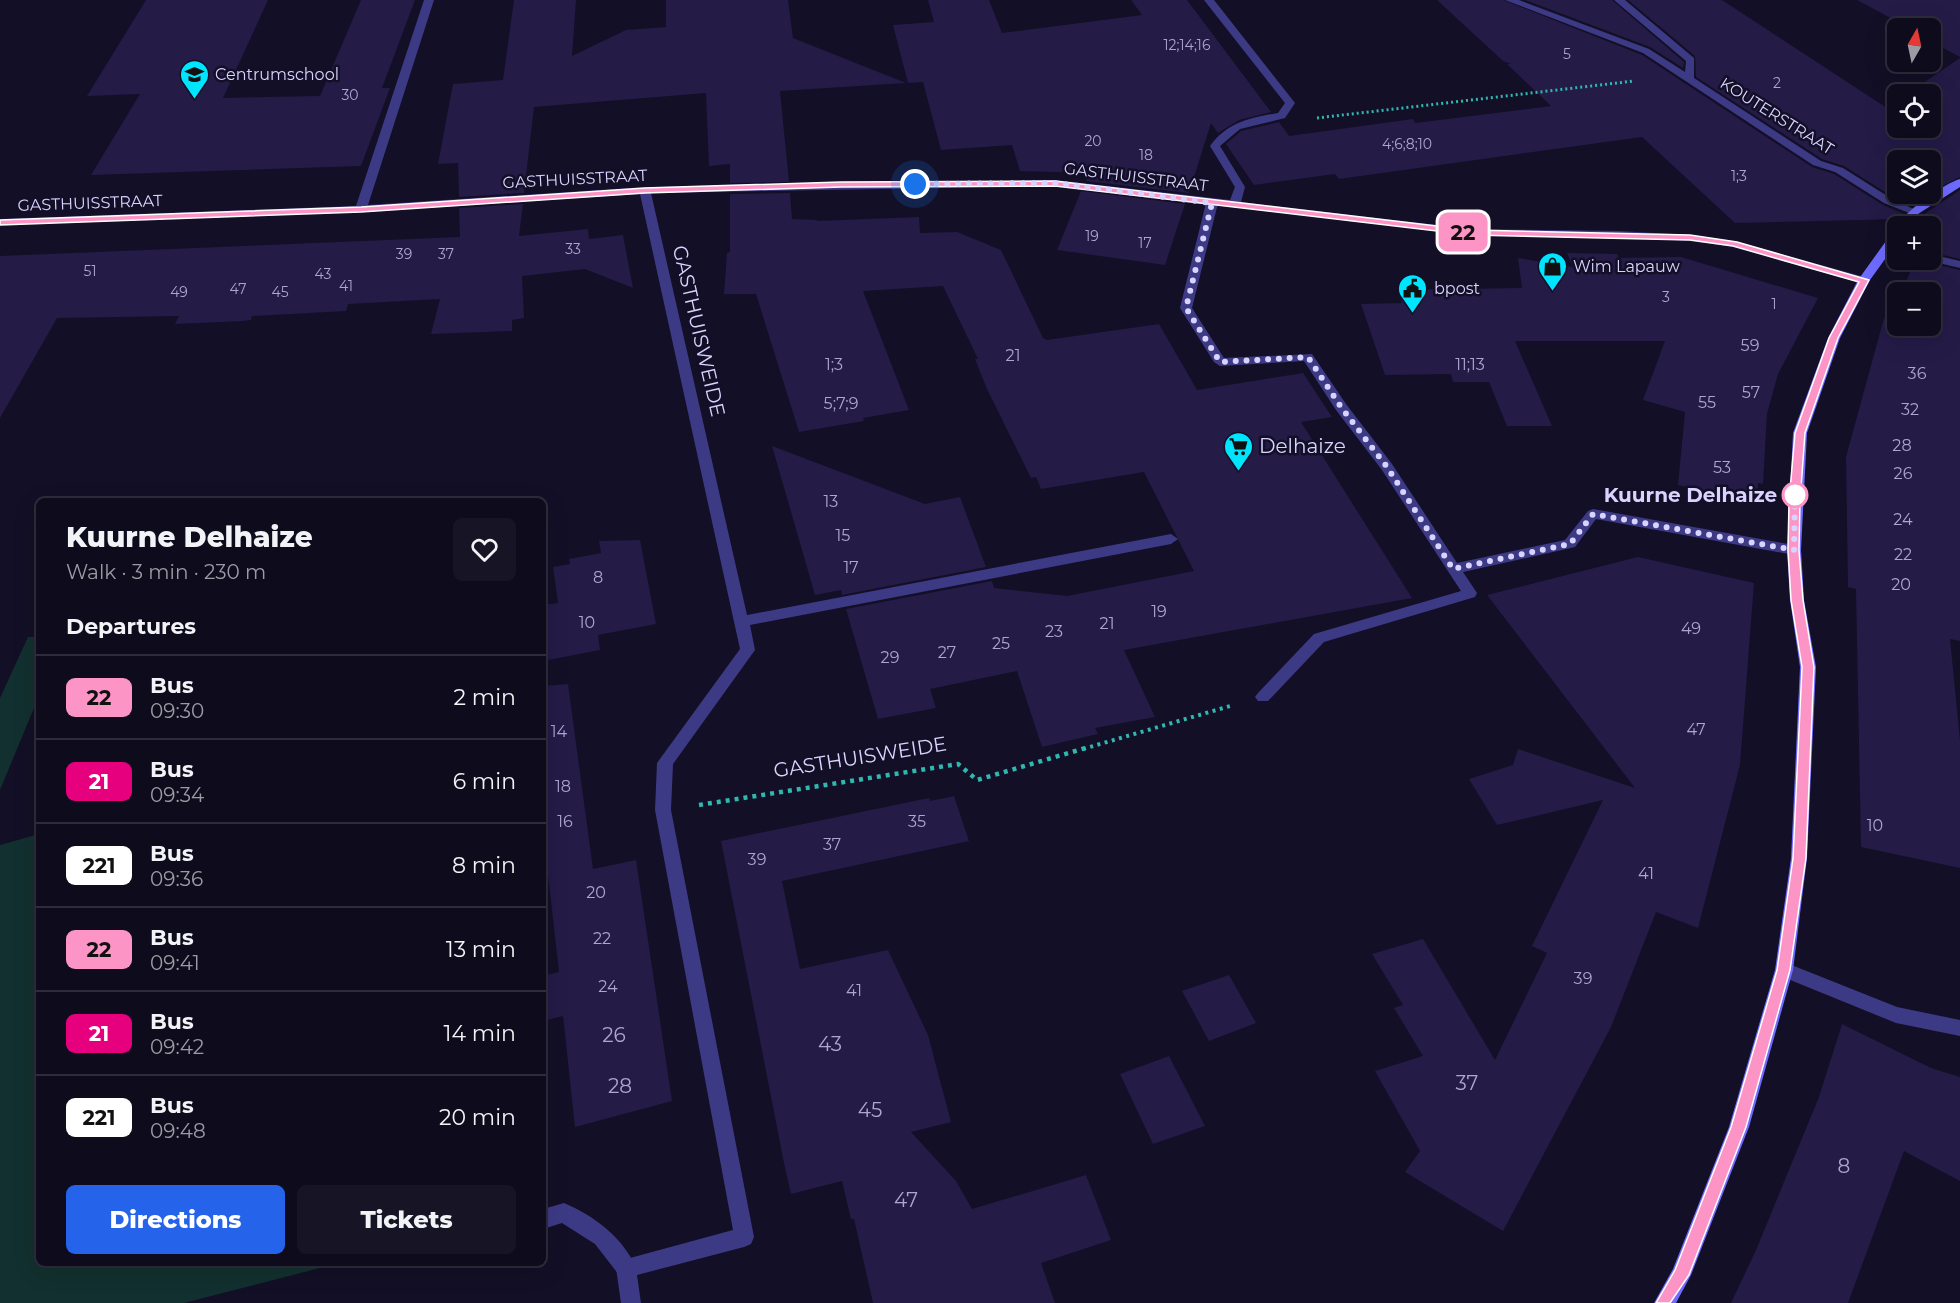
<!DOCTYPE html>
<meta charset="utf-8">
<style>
:root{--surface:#0e0b1c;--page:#171425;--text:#f1f3f6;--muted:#9b9ba3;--line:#2e2b3b;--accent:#2563eb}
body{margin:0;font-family:Montserrat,sans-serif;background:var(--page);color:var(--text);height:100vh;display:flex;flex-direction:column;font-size:22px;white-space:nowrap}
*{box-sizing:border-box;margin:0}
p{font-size:20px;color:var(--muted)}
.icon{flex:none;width:33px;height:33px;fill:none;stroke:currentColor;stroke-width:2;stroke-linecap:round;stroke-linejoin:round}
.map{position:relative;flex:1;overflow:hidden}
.sheet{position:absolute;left:36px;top:498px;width:510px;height:768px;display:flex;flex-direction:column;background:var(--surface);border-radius:9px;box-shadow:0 6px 24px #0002,0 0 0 2px var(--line)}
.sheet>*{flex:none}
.badge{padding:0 12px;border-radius:9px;font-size:21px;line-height:39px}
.needle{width:39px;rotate:9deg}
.controls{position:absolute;left:1887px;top:18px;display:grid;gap:12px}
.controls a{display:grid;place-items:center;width:54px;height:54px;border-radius:9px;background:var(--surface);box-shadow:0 6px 24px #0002,0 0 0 2px var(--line);font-size:30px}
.you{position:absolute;width:30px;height:30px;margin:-15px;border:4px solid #fff;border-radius:50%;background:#1a73e8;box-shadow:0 0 0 9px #1a73e833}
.map>.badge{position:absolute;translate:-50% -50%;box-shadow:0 0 0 3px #fff}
h2{padding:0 30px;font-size:22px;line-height:54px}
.round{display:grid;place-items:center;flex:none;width:63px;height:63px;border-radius:9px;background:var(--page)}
.overview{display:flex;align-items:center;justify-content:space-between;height:102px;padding:0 30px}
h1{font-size:28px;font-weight:800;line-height:45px}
.action{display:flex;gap:12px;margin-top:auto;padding:12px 30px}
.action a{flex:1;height:69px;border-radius:9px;background:var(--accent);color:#fff;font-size:24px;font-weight:800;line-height:69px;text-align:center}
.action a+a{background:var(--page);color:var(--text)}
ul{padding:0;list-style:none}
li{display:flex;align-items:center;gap:18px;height:84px;padding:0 30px;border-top:2px solid var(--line)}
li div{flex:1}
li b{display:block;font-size:22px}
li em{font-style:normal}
li .badge{min-width:66px;font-weight:700;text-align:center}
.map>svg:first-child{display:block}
.green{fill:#12302f}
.building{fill:#241b47}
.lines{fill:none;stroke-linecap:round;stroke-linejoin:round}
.path-far2{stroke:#2fb8b0;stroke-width:3;stroke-dasharray:2 3;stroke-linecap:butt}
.path-far1{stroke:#2fb8b0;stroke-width:4;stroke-dasharray:3 4.5;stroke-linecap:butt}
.path{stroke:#2fb8b0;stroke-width:4.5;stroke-dasharray:4 5;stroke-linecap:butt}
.lane{fill:#3d3a85;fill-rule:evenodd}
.street{fill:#3d3a85;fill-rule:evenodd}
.secondary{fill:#6f6bff;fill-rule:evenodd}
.line{fill:#fc95c5;stroke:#fff;stroke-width:1.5}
.walk{stroke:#d9d4ff;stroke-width:6;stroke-dasharray:0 10.8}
.stop-dot{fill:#fff;stroke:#fc95c5;stroke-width:3}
.labels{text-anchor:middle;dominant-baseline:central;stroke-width:5;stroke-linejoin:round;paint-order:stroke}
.far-number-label{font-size:14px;fill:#aca6d1}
.far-poi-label{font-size:16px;fill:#d9d4ff;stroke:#130f26;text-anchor:start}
.far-street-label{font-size:16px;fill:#d9d4ff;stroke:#130f26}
.number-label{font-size:16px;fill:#aca6d1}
.street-label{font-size:20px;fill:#d9d4ff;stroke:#130f26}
.poi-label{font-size:20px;fill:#d9d4ff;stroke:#130f26;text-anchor:start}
.stop-label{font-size:20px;font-weight:bold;fill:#d9d4ff;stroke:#130f26;text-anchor:end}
.near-number-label{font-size:20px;fill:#aca6d1}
</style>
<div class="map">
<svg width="1960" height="1303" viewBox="0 0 1960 1303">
<rect width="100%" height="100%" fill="#130f26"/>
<path class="green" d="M28,637H39V696L0,790V698Z
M39,834V1263H319L320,1268L184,1303H0V845Z"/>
<path class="building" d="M146,0H268L223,98L320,96L361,0H415L382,88H390L361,166L91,175L140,94L87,96Z
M514,0H576L572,56L626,30L666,27V0H788L793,38L906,83L780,91L789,182L730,183V164L709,166L706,93L534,107L524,193L459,197L458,163L438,164L453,84L503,80Z
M928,0H989L1002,33L1142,15L1131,0H1187L1271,112L1239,120L1218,133L1211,123L1189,193L1086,181L1089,173L1020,171L1012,145L941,150L923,82L908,83L893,25L934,22Z
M1437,0H1503L1642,55L1812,167L1834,174L1883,205L1904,214L1900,219L1735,223L1642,137L1339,179L1335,174L1254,185L1226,144L1241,131L1279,122L1289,136L1413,119L1415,123L1551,106L1507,64H1511L1503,61Z
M1525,0H1612L1684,62L1683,68L1650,47Z
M1628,0H1722L1887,108L1898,101V128H1930V94H1907L1960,58V177L1930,192V160H1898V194H1929L1912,206L1893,197L1844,166L1822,159L1696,77L1695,56Z
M1857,0H1960V57L1930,41V28H1909Z
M1960,190V259L1930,252L1929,226L1932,218L1917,219Z
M1081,191L1185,204L1165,265L1057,250Z
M790,193L792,219L817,220V221L919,217L920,233L957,232L1001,250L1043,338L1047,340L1159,324L1197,390L1303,373L1332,417L1301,422L1412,598L1124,650L1155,717L1095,728L1098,734L1042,747L1017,671L930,689L936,708L878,719L846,609L992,581L994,588L1067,596L1194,571L1144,472L1041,489L1036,477L1031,478L987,389L975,359H978L943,286L863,291L909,410L863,418L864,421L799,432L756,294H724L727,253L730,252V194Z
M523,204L519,236L588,229L589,239L623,235L633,288L585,269L522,276L524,318L512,320V331L431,334L440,299L348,304L346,311L252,316L251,320L243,321L175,324L179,316L57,318L0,418V256L460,237L459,208Z
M1567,253L1617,254L1619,258L1681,257L1818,298L1778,374L1767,414L1763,484L1758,483L1757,502L1678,485L1685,412L1643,400L1665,341H1515L1552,426H1507L1489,382H1453L1451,374L1385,375L1361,304L1402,303L1398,290L1522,288L1518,258L1573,267Z
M1915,260H1924L1925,262L1960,270V641L1950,639L1960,740V868L1861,847L1856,589L1848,587L1846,457L1884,318L1891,320L1898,303V326H1930V292H1902Z
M772,446L925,504L960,497L986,567L842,595L841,590L815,595Z
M640,540L656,624L598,635L600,650L543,661V605L558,603L553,567L570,564L569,559L601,553L599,541Z
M1638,557L1754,583L1740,765L1698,928L1656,912L1611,1027L1503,1231L1405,1172L1420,1151L1375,1071L1423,1056L1394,1008L1403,1005L1372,954L1423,939L1495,1060L1547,953L1532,946L1603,800L1497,825L1469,779L1513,765L1518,749L1635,788L1487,595Z
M568,684L593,869L636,860L672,1101L575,1127L563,1016L543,1021V976L559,972L546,858L543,859V686Z
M954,796L969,841L782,881L800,969L888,950L928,1035L951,1122L911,1132L956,1181L972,1209L1086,1175L1111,1240L1041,1263L1055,1303H873L854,1219H851L842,1181L791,1194L784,1163L721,841L929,798L930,801Z
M1229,975L1256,1023L1209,1041L1182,991Z
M1842,1024L1931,1068L1960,1077V1181L1904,1151L1848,1303H1731L1756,1250L1819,1097Z
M1169,1056L1205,1126L1153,1144L1120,1074Z"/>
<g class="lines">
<path class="path-far2" d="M1317,118L1634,81"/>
<path class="path-far1" d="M1083,749L1230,706"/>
<path class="path" d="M699,805L958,764L977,780L1089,747"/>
<path class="lane" d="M1212,200L1218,203L1192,308L1224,358L1312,354L1346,404L1392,464L1457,563L1565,540L1588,511L1593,509L1794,545L1801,550L1794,555L1596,519L1575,547L1463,572L1477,593L1475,597L1324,642L1268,701H1258L1255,697L1258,693L1314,634L1461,591L1382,470L1336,410L1304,361L1220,366L1214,362L1180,308L1206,203Z
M564,1203C593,1215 624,1238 636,1268L633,1275L626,1278L619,1275L595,1244L562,1223L543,1229V1209Z"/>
<path class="street" d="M424,0H434L368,205L645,187L1055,180L1230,200L1235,187L1210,146C1228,122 1249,118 1278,113L1285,103L1204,0H1214L1295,103L1285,118L1240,129L1220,146L1245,187L1241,202L1471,229L1619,231L1690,235L1734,241L1868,278L1870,280L1864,284L1733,247L1690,241L1619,237L1471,235L1055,186L651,193L747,615L1171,534L1178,539L1171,544L750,625L755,650L673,764L671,810L754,1237L751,1244L744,1247L637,1275L641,1303H621L616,1268L619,1261L733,1230L655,810L657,763L740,649L640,194L361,212L0,225V219L356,206Z
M1505,0H1519L1649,49L1685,72L1686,61L1614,0H1625L1694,58V78L1821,161L1843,168L1892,199L1920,212L1914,215L1884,203L1835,172L1813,165L1643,53Z
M1930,254L1960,261V268L1926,260H1930Z
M1784,962L1897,1007L1960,1020V1036L1896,1023L1778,975L1775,970L1778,965Z"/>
<path class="secondary" d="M1960,179V187L1918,214L1908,226L1898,228C1899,214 1945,183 1960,179Z
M1898,229V241L1870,280L1840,338L1807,433L1801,550L1804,600L1816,667L1807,858L1793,970L1749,1127L1691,1275L1676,1303H1654L1673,1269L1729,1127L1775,970L1791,858L1800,667L1790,600L1787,550L1793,433L1828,338L1858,280L1894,230Z"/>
</g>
<path class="line" d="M1055,181L1471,230L1690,235L1737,242L1869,280L1838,338L1805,433L1800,502L1799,550L1803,600L1814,667L1806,858L1790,970L1746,1127L1689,1275L1670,1303H1656L1675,1270L1731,1127L1777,970L1793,858L1802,667L1791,600L1788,550L1789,502L1795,433L1829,338L1859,282L1733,246L1690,240L1471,235L1055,186L841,187L645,193L361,212L0,225V220L361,207L645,188L841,182Z"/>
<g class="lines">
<path class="walk" d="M915,184L1055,183L1212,203L1186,308L1220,362L1308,357L1341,407L1387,467L1453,569L1570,544L1593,514L1794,550L1795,495"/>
</g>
<defs>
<symbol id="school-pin" viewBox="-11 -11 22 30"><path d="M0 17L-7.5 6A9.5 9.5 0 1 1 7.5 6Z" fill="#00e5ff" stroke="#130f26"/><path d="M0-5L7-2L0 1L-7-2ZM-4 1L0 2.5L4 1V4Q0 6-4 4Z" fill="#111"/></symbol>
<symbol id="shop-pin" viewBox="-11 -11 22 30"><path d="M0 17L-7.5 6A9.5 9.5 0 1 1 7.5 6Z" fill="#00e5ff" stroke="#130f26"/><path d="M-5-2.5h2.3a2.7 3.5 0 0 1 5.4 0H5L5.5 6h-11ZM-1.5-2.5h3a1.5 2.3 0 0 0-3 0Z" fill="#111"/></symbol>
<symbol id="civic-pin" viewBox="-11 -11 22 30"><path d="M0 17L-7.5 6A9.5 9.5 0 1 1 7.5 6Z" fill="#00e5ff" stroke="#130f26"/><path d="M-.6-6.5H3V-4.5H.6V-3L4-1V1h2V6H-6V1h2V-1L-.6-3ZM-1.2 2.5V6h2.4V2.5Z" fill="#111"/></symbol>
<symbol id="supermarket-pin" viewBox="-11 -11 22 30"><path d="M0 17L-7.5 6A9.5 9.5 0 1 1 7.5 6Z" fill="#00e5ff" stroke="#130f26"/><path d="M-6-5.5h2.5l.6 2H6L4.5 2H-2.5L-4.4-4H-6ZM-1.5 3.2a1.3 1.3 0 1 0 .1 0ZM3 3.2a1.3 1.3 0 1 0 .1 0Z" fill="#111"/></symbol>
</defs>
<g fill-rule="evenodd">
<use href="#school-pin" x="178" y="58" width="33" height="45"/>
<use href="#shop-pin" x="1536" y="250" width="33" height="45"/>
<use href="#civic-pin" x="1396" y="272" width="33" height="45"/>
<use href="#supermarket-pin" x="1222" y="430" width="33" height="45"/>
</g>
<circle class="stop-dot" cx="1795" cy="495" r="12"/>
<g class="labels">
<g class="far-number-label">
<text x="1187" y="45">12;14;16</text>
<text x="1567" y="54">5</text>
<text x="1777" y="83">2</text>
<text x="350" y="95">30</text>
<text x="1093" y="141">20</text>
<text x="1407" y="144">4;6;8;10</text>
<text x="1146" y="155">18</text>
<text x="1739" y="176">1;3</text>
<text x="1092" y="236">19</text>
<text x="1145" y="243">17</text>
<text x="573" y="249">33</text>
<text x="404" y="254">39</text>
<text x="446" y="254">37</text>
<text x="90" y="271">51</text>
<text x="323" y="274">43</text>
<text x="346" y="286">41</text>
<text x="238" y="289">47</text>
<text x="179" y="292">49</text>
<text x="280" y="292">45</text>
<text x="1666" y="297">3</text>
<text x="1774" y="304">1</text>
</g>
<g class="far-poi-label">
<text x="215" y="74">Centrumschool</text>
<text x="1573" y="266">Wim Lapauw</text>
<text x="1434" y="288">bpost</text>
</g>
<g class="far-street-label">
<text transform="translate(1777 116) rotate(32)">KOUTERSTRAAT</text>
<text transform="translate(1136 177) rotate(7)">GASTHUISSTRAAT</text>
<text transform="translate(575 179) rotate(-3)">GASTHUISSTRAAT</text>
<text transform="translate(90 203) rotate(-2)">GASTHUISSTRAAT</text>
</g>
<g class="number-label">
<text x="1750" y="345">59</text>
<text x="1013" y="355">21</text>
<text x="834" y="364">1;3</text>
<text x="1470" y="364">11;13</text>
<text x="1917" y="373">36</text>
<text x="1751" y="392">57</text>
<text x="1707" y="402">55</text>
<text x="841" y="403">5;7;9</text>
<text x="1910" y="409">32</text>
<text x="1902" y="445">28</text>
<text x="1722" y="467">53</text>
<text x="1903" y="473">26</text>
<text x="831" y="501">13</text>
<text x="1903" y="519">24</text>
<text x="843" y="535">15</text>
<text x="1903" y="554">22</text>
<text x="851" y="567">17</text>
<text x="598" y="577">8</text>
<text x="1901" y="584">20</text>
<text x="1159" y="611">19</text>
<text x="587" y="622">10</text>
<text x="1107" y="623">21</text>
<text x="1691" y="628">49</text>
<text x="1054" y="631">23</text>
<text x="1001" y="643">25</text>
<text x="947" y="652">27</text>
<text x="890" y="657">29</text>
<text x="1696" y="729">47</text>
<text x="559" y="731">14</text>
<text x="563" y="786">18</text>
<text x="565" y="821">16</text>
<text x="917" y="821">35</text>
<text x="1875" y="825">10</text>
<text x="832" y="844">37</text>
<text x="757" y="859">39</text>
<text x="1646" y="873">41</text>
<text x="596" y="892">20</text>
<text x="602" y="938">22</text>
<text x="1583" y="978">39</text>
<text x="608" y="986">24</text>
<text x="854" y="990">41</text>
</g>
<g class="street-label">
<text transform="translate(699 331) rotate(77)">GASTHUISWEIDE</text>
<text transform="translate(860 757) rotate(-9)">GASTHUISWEIDE</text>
</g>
<g class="poi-label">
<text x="1259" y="446">Delhaize</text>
</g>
<g class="stop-label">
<text x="1777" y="495">Kuurne Delhaize</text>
</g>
<g class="near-number-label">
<text x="614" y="1035">26</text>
<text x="830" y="1044">43</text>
<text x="1467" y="1083">37</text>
<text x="620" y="1086">28</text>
<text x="870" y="1110">45</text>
<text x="1844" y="1166">8</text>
<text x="906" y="1200">47</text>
</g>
</g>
</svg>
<div class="controls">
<a><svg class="needle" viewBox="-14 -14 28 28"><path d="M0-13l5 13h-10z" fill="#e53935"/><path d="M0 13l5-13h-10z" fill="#9b9ba3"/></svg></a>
<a><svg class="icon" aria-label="locate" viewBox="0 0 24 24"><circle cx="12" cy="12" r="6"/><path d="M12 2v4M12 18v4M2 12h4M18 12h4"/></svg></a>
<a><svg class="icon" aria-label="layers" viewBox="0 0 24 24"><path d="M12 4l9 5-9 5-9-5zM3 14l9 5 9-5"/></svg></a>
<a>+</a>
<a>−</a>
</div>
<div class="you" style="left:915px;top:184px"></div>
<b class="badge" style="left:1463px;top:232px;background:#fc95c5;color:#111">22</b>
<section class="sheet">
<div class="overview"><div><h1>Kuurne Delhaize</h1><p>Walk · 3 min · 230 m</p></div><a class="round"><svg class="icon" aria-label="heart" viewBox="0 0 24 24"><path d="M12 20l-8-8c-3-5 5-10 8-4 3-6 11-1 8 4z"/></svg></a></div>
<h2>Departures</h2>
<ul>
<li><span class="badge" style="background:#fc95c5;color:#111">22</span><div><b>Bus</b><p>09:30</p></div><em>2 min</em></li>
<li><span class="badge" style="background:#e6007e;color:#fff">21</span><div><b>Bus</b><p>09:34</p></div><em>6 min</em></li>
<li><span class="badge" style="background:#fff;color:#111">221</span><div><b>Bus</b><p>09:36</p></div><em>8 min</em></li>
<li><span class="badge" style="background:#fc95c5;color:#111">22</span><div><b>Bus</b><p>09:41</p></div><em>13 min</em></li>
<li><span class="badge" style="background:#e6007e;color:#fff">21</span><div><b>Bus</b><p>09:42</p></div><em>14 min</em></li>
<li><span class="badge" style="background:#fff;color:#111">221</span><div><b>Bus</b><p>09:48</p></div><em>20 min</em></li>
</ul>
<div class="action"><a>Directions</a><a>Tickets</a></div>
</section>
</div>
